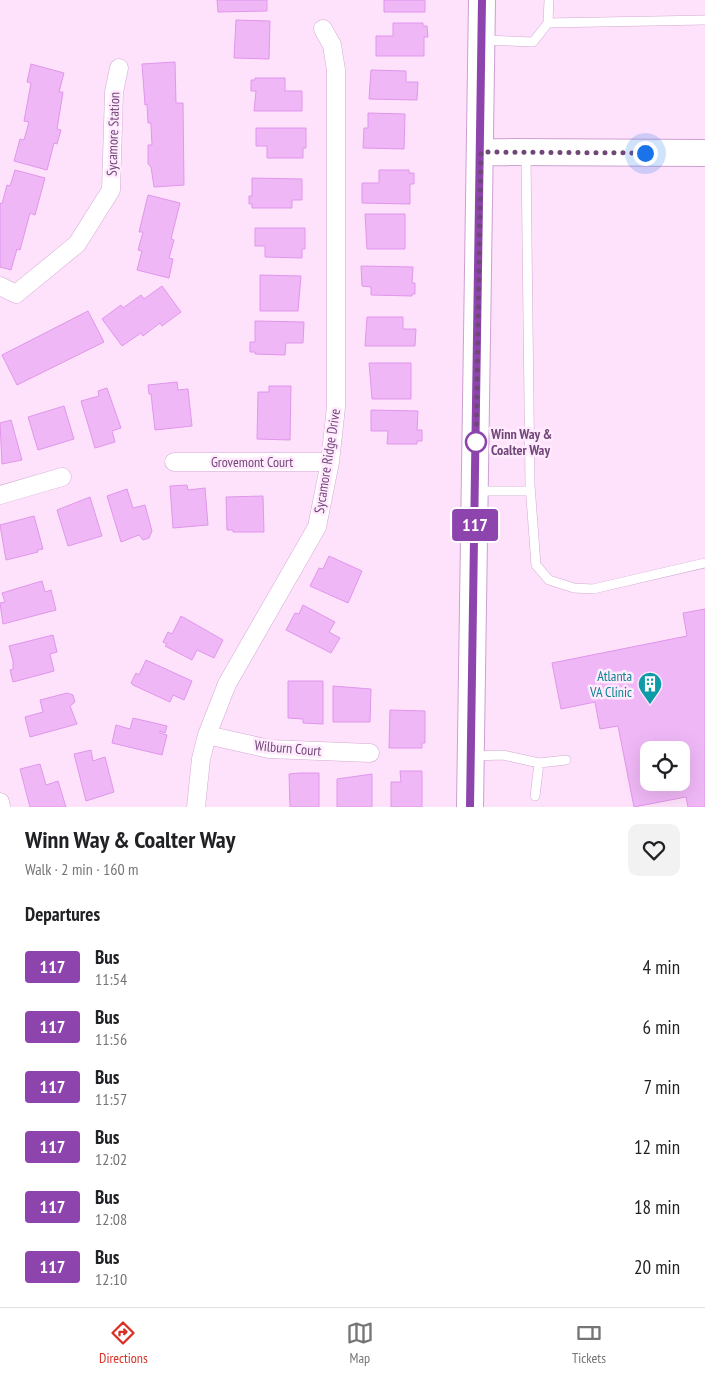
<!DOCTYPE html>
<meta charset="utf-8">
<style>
:root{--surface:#fff;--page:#f2f2f2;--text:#202124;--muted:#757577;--line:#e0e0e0;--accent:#d93025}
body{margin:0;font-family:"PT Sans Narrow",sans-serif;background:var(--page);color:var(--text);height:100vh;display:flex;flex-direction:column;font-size:19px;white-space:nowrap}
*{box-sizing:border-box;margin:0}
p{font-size:16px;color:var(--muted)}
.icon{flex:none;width:28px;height:28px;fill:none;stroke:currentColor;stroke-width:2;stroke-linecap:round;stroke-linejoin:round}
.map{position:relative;height:807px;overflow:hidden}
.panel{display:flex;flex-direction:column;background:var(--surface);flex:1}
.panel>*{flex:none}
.badge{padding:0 10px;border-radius:4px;font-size:18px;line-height:32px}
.tools{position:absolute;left:640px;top:741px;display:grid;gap:10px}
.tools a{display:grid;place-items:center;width:50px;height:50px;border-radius:10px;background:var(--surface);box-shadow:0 5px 20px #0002;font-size:25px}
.you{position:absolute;width:25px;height:25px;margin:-12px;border:4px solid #fff;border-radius:50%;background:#1a73e8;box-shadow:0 0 0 8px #1a73e833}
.map>.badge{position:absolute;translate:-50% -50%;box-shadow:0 0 0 2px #fff}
h2{padding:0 25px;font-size:19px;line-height:45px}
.round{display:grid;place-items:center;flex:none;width:52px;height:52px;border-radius:10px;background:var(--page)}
.head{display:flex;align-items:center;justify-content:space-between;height:85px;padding:0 25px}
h1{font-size:24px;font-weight:700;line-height:38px}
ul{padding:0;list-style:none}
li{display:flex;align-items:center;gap:15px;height:60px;padding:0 25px}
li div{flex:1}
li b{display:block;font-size:19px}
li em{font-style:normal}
li .badge{min-width:55px;font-weight:700;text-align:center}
.menu{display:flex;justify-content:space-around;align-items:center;height:70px;border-top:1px solid var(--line);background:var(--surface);font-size:14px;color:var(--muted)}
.menu a{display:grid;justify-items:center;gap:2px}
.menu .current{color:var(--accent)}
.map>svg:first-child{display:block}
.building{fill:#efb7f6;stroke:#e096eb;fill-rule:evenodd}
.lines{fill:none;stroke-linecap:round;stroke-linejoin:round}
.lane-casing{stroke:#d1aad3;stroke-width:10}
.street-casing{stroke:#d1aad3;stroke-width:19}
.secondary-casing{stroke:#cca0d0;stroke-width:28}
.lane{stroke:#fff;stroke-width:9}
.street{stroke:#fff;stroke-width:18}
.secondary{stroke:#fff;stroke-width:26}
.line-casing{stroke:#fff;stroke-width:11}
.line{stroke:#8e44ad;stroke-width:8}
.walk{stroke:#714679;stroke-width:5;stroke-dasharray:0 9}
.stop-dot{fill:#fff;stroke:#8e44ad;stroke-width:2.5}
.labels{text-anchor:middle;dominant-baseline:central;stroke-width:5;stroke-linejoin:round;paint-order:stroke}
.street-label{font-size:14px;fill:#714679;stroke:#ffebfd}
.stop-label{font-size:14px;font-weight:bold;fill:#714679;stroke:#ffebfd;text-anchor:start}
.culture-label{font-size:14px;fill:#0d838f;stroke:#ffebfd;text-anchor:end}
</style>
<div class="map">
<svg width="705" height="807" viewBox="0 0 705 807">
<rect width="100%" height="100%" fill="#fee2fb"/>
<path class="building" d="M217,0H267V11L218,12Z
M384,0H425V12H384Z
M236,20L270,21L269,59L234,58Z
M393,23H423V26H427L428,37H424V56H376V36H393Z
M175,62L176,103H183L184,185L154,187L151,167L148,164V145H152L151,126V123H148L147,104L145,105L142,64Z
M31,64L64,73L59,92H63L57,129L61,130L57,144L54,143L47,170L14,161L20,139L24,140L29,122L24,121L31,83L27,82Z
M371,70L406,71V82H418L417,100L369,99Z
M255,78H285V91H302V111H254L256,91H251V80H255Z
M368,113L405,114L404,149L363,148L364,128H368Z
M256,128H306V148H303V158H267V146H256Z
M15,170L45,178L35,215L30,213L20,250L17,249L11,270L0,267V203L2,204L7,185L10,186Z
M379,170H409V173H414V184H410V204L362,203V183H379Z
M252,178L302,179V200H292V208H252V204H249V196H252Z
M148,195L180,203L171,239L174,240L169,258L173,259L169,278L137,270L142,251L138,250L143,232H139Z
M365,214H405V249H367Z
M255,228H305V249H302V258L265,257V246H255Z
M361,266L413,267L412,283H415V294H412V296L371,295V287L362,286Z
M260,275L301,276L298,311H260Z
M162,286L181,312L162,326L160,323L143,336L141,333L122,346L102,319L121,305L123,308L141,295L144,299Z
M88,311L104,342L17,385L2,355Z
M367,317H403V329H416L415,346H365Z
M255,321L304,322L303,343H286L285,355L255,354V352H250V342H255Z
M369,363H411V399H372Z
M177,382L178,390L188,389L192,426L155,430L151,394H149L148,385Z
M269,386H291L290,440L257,439L258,392H269Z
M107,388L121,428L112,431L115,442L95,448L81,401L99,396L98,391Z
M64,406L74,439L38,450L28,417Z
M371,410L418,411L417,430H422V441H417V444H387L388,431H371Z
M11,420L22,460L2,464L0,423Z
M187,485L188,490L205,488L208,525L173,528L170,486Z
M127,489L133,508L145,505L152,531L149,538L143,540L139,535L121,542L107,496Z
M263,496L264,532H233V530H227L226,497Z
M90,497L102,536L68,546L57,510Z
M34,516L43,549L37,550L38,552L6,560L0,525Z
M329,556L362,571L348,603L310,586L319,568L323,569Z
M42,581L45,592L51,590L56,610L3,624L0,603L5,602L2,593Z
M303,605L335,622L329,632L340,638L331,653L286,630L295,613L299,614Z
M705,609V807H688L686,797L634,807L618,726L600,729L595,702L561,709L552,663L687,636L683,613ZM649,750H681V782H649Z
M181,616L223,640L214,658L197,650L192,660L165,646L167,644L163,642L168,632L172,634Z
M53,635L57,652L50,654L54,671L13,682L10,670L13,669V661L9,646Z
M146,660L192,681L184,700L173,695L170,702L133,685L131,683L136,673L139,675Z
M288,681H323V724L303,723V719L288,718Z
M333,686L371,689L370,722H333Z
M67,693L73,695L75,702L70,706L77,724L30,737L25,717L43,712L40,700Z
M390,710L425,711V743H422V748H389Z
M133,718L167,726L165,733L160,731V733L167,735L162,755L112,743L116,725L130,729Z
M91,750L93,761L105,757L114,792L86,801L74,754Z
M40,764L46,785L58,781L66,807H30L20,769Z
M400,771H422V807H391V782H401Z
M300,773H319V807H290L289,774Z
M372,774V807H337V779Z"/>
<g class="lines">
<defs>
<path id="lane" d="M548,23L705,20
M483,40L533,42L548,23L549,0
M526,156L530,485L536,565L549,580L574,588L593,589L705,563
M476,491H530
M474,756L503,755L539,763L566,760
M535,796L539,763"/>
<path id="street" d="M0,286L16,294L77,244L111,190L114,92L119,68
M174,462H330
M0,495L62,477
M207,735L269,749L370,753
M0,802L1,807
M196,807L201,759L207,735L227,684L317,527L330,462L336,407V70L332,45L323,29"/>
<path id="secondary" d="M481,152L705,153
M470,807L482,0"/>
</defs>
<use href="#lane" class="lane-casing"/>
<use href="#street" class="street-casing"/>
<use href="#secondary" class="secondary-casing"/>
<use href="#lane" class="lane"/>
<use href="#street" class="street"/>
<use href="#secondary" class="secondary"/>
</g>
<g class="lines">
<defs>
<path id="line" d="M470,807L482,0"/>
</defs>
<use href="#line" class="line-casing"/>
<use href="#line" class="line"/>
<path class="walk" d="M476,442V451L481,152L645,153"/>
</g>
<defs>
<symbol id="building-pin" viewBox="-11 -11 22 30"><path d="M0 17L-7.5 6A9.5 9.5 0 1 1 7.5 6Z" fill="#0f9aa8" stroke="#ffebfd"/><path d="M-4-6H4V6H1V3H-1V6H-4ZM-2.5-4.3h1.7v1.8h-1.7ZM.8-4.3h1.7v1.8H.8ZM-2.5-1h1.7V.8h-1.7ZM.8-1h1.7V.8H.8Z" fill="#fff"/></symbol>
</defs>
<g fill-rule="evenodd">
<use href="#building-pin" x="636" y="670" width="28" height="38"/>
</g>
<circle class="stop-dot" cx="476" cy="442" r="10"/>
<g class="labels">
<g class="street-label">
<text transform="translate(113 134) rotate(-88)">Sycamore Station</text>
<text transform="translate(327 461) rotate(-81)">Sycamore Ridge Drive</text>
<text x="252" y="462">Grovemont Court</text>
<text transform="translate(288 748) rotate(5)">Wilburn Court</text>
</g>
<g class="stop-label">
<text x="491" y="434">Winn Way &amp;<tspan x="491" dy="16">Coalter Way</tspan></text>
</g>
<g class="culture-label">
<text x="632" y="676">Atlanta<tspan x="632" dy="16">VA Clinic</tspan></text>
</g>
</g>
</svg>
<div class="tools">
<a><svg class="icon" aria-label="locate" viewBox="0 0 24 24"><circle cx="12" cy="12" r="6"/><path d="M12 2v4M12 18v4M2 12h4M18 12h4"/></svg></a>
</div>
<div class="you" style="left:645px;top:153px"></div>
<b class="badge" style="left:475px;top:525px;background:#8e44ad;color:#fff">117</b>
</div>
<section class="panel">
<div class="head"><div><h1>Winn Way &amp; Coalter Way</h1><p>Walk · 2 min · 160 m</p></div><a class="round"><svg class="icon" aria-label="heart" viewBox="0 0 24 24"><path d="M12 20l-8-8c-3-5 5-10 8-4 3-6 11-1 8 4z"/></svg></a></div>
<h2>Departures</h2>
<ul>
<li><span class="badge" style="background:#8e44ad;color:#fff">117</span><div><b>Bus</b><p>11:54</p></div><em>4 min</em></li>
<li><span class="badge" style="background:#8e44ad;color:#fff">117</span><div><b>Bus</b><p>11:56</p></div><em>6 min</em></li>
<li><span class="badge" style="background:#8e44ad;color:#fff">117</span><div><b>Bus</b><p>11:57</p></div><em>7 min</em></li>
<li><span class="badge" style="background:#8e44ad;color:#fff">117</span><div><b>Bus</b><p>12:02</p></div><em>12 min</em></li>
<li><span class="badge" style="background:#8e44ad;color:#fff">117</span><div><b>Bus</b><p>12:08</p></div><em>18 min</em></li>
<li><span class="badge" style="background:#8e44ad;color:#fff">117</span><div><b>Bus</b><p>12:10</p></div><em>20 min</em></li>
</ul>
</section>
<nav class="menu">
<a class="current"><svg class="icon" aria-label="directions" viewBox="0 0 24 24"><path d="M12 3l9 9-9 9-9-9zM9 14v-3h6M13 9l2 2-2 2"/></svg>Directions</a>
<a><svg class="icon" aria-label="map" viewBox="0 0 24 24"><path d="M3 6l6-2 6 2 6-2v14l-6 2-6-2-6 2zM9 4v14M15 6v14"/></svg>Map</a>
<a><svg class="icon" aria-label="tickets" viewBox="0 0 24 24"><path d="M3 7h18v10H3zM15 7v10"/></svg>Tickets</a>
</nav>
